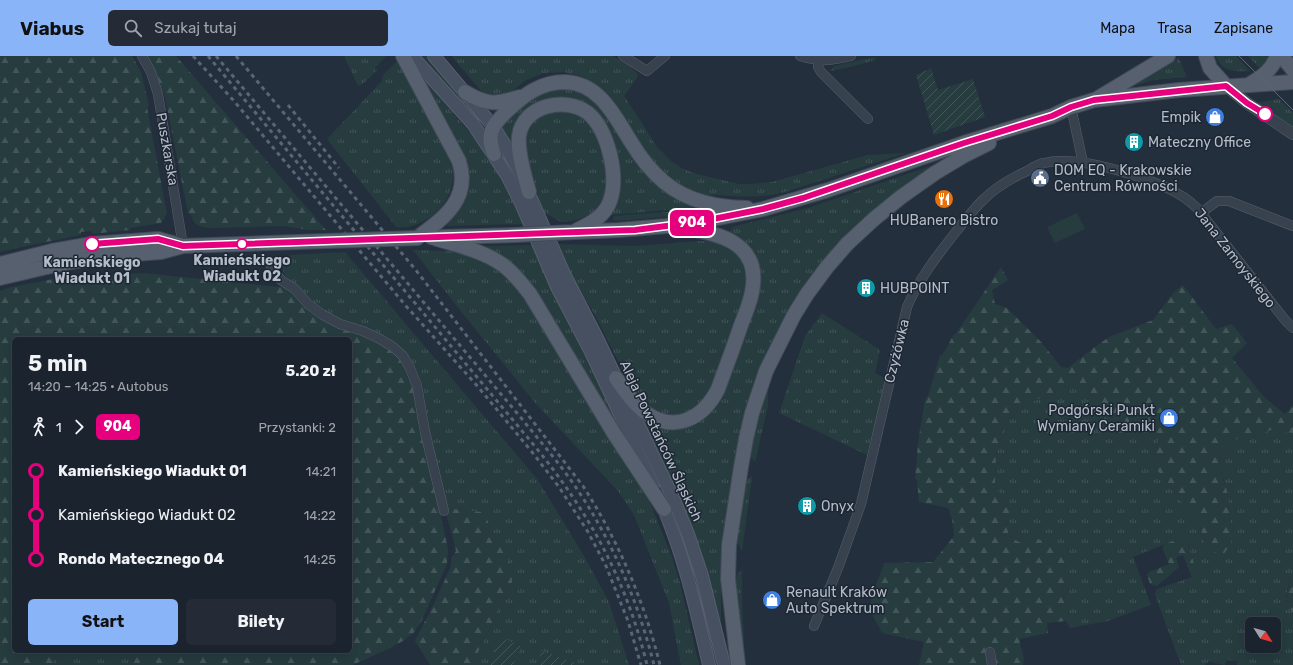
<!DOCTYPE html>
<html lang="pl">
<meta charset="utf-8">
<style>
:root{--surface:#1b232e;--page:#242b36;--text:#f1f3f6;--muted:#a0a4aa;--line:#39404a;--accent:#8ab4f8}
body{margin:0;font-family:Rubik,sans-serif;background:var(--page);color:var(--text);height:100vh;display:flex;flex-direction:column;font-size:15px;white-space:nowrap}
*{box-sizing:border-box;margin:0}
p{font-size:13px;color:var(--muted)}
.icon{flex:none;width:22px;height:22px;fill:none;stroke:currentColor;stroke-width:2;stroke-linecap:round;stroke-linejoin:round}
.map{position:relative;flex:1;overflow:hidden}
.details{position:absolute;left:12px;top:281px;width:340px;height:316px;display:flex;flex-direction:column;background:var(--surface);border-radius:6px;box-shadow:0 4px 16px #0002,0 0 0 1px var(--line)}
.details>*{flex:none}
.badge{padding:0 8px;border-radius:6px;font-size:14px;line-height:26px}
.needle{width:26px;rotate:127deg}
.fabs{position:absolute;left:1245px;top:561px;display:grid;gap:8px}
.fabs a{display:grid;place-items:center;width:36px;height:36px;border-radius:6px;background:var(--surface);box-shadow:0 4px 16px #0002,0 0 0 1px var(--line);font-size:20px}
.map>.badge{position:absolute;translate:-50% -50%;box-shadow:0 0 0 2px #fff}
.legs{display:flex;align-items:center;gap:6px;height:44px;padding:0 16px;font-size:13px}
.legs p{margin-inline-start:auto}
.headline{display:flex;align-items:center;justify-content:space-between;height:68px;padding:0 16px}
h1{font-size:22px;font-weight:700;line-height:30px}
.button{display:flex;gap:8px;margin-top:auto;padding:8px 16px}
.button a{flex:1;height:46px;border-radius:6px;background:var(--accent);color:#111;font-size:16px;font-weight:700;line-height:46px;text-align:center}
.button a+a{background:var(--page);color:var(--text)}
ul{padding:0 16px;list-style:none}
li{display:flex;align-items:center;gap:14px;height:44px;font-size:15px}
li i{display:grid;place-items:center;width:6px;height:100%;margin:0 5px;background:currentColor}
li i::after{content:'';width:10px;height:10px;margin:-5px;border:3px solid;border-radius:50%;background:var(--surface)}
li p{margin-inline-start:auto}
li:first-child i{background:linear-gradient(#0000 50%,currentColor 0)}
li:last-child i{background:linear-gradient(currentColor 50%,#0000 0)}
header{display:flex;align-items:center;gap:24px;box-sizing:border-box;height:56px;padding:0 20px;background:var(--accent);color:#111}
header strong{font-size:19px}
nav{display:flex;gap:22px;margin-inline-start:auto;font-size:14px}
.search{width:280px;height:36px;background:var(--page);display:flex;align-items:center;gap:10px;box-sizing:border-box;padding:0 14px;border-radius:6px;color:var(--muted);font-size:15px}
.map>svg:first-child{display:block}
.grass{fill:url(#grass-tufts);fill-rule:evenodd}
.forest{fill:url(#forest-firs)}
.garden{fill:url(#garden-furrows)}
.pitch{fill:#263c3f}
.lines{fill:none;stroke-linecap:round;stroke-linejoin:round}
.minor-casing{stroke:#565f6c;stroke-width:10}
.tertiary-casing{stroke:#565f6c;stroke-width:12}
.secondary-casing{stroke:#565f6c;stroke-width:14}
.primary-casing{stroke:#414a57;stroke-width:16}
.minor{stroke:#38414e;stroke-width:9}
.tertiary{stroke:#38414e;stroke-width:11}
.secondary{stroke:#465061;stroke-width:12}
.primary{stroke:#56606e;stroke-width:14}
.tram{stroke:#5a6575;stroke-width:1}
.rail{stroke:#5a6575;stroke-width:3;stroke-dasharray:4 4;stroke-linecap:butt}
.primary-bridge-casing{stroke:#414a57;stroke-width:16;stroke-linecap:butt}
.primary-bridge{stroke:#56606e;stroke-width:14}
.line-1-casing{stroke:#fff;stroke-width:9}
.line-1{stroke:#e6007e;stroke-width:6}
.stop-1-dot{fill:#fff;stroke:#e6007e;stroke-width:2}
.labels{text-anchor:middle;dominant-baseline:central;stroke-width:3;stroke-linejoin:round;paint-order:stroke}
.poi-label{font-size:14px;fill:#b4bcc9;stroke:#1d2633;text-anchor:start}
.street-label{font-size:14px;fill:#b4bcc9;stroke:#1d2633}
.stop-label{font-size:14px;font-weight:bold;fill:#b4bcc9;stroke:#1d2633}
</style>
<header>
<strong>Viabus</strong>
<div class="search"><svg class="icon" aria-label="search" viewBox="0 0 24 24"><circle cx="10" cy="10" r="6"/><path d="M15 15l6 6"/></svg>Szukaj tutaj</div>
<nav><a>Mapa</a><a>Trasa</a><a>Zapisane</a></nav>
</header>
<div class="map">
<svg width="1293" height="609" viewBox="0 0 1293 609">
<defs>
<pattern id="grass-tufts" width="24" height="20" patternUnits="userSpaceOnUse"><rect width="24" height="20" fill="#263c3f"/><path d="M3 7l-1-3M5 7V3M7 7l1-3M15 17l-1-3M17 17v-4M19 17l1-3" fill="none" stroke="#435659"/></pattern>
<pattern id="forest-firs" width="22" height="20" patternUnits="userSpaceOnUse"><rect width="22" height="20" fill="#263c3f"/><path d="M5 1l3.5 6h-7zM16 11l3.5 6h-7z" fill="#435659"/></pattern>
<pattern id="garden-furrows" width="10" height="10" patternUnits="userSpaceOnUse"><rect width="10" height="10" fill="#263c3f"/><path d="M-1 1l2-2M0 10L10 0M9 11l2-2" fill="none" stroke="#435659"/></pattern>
</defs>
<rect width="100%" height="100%" fill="#242f3e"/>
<path class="grass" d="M344,0H386L375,12L377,14L364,27L358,30Z
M422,0H426L477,59L475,61Z
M453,0H613L629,10L638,18L637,22L624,40L642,67L656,90L671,105L683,113L697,118L739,128H750L772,126L868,99L906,97L785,136C761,142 739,141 715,139C709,139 702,139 696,138C679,133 664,118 652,106L599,32L584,21L564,16L544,17L526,24L505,41L491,40L482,36L453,2Z
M1216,0H1236L1250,15C1236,16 1221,16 1216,0Z
M1248,0H1268L1266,7L1260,13Z
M874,1L876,4L850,11L830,15L834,10Z
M1179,2L1187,21L1153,24L1131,31V29Z
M396,6H398L448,97C462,128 444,161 411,170C407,172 401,171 396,171L327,83L382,25L383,19Z
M420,19L470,77L472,75L502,120L524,168L447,170L445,166L464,136Z
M553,33H570L581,36L598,47L630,94L701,151L611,159L606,73L550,43L512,91L501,73V71L526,46L535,39Z
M1279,43L1293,57V72L1257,47Z
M564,51L591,65C595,76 606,98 607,108C608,113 607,139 606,142C600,156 576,167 561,166L543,156L525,95V76L536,60Z
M942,106L883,149L776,280L760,313L750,338L736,394L721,498V564L720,565L718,564L639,359L702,361L757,233L729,178L732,171L808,152Z
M704,153L710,154L675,160L615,165L613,163L614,160Z
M701,185H710L724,189L726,187L744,204L749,232L711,337L691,357L672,361L653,356L633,335L595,259L571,220L555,188L635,190Z
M532,189C559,251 592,310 620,371H618L532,232L484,192L486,190Z
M413,194L453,195L483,202L518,229L630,408L651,449L672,501L680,527L699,609H681L669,547L634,459L618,435L537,349L459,253Z
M345,196L538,424L584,500L609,546L629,609H472L511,529L482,456L445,452L423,344L288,224C281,216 281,205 291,199Z
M822,257L880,294L875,317L886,323L867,399L779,357L805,280Z
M768,325V350L755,406L746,396Z
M1088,328C1091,340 1094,365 1110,368C1115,369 1123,369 1129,369C1137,369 1143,367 1151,368C1164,383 1159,385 1150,401L1155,412L1167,425L1192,460L1200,470L1205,488L1233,475L1229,460L1228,438L1221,416L1220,398L1225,391L1238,382H1249L1271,374L1293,377V519C1290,522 1286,537 1286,542C1286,549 1292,552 1293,559C1293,575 1293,593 1293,609H1237V605L1226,604L1225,609L1215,607L1209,605L1205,609H1181L1155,539L1156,534L1160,532L1198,519L1185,480L1133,501L1151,549L1108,565L1070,572L1066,565L1069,559L1063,531L1065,521L1033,482L1019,486L1009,480L1006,466L1010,455L995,430L996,398L1000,387L1003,371L1013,358L1027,348L1066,331L1081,332ZM1252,568H1274V590H1252Z
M752,420L742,495L733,480L744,426Z
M742,514V548L745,605L741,603L735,524L737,518Z
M56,595H132L134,609H52Z"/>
<path class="forest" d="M0,0H132L141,16L149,50L147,51L167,158L161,167L130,172V174L92,178L91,175L81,176V179L17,192L0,196Z
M147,0H176L326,174H309L283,170L208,172C200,171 192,168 192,160L188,157L164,36H163L154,13Z
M1001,211L1008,224L992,234L995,248L1007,252L1042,287L1061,311L1068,312L1092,293L1109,281L1153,264L1174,236L1183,229L1216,273L1232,268L1247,287L1232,302L1265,342L1285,358L1293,349V377L1271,374L1249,382H1238L1225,391L1220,398L1221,416L1228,438L1229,460L1233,475L1231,488L1223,499L1212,495L1205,488L1200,470L1192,460L1167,425L1155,412L1150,401C1159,385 1164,383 1151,368C1143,367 1137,369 1129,369C1123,369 1116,369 1110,368C1094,366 1091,341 1088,328L1081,332L1066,331L1027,348L1013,358L1003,371L1000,387L996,398L995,430L1010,455L1006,466L1009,480L1019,486L1033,482L1054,487L1063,499L1065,521L1063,531L1069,559L1066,565L1047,567L1048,577L1019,583L1024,603L1023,609H999L998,608L994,609H919L924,586L882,577C879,570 873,562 871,555C868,543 881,519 884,507L933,506L954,480L952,463L948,452L919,446L917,424L915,423L918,386L925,344L929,337L940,299L941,300L943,298L954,278L955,279Z
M144,217L288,232L307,249L389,291L402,305L413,331L448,493L447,508L422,564L413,578H412L403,585L390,592L353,609H134L132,595H350V283H14V595H56L52,609H0V235L11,231L69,220Z
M445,452L482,456L514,514L511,529L472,609H430L415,585L438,539L451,510V502L456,495Z
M1185,480L1198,519L1192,522L1183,499L1176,502L1179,511L1157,530L1150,528L1147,519L1149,516L1169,508L1162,491L1165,488Z
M1293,519V557C1291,554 1288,551 1287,548C1285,544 1290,522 1293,519Z"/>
<path class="garden" d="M931,12L938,34L973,23L985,61L934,79L916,19Z
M501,581L521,590L513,609H488Z
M542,595L579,608L578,609H536Z"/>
<path class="pitch" d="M1077,157L1085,173L1055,187L1047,171Z"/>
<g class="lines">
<defs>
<path id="minor" d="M142,0L151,16L158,38L183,190
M623,0L647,15L665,0
M800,0C820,6 831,5 851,0
M819,5L818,11L821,16L868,63
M1071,51L1083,107
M1201,157L1217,145H1229L1293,170
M271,213L282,225L295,233L308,248L323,259L340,268L363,275L380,283L393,291L403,300L410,312L417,330L425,376L444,455
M814,570L838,512L861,448L907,251C919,223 936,201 955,177C964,166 973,153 984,143C996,131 1012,122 1027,115C1032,112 1038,108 1044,107C1067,101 1104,110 1127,117C1152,125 1179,134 1197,152L1285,264L1293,272
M990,596L992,609"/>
<path id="tertiary" d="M1226,30L1247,47L1293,78"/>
<path id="secondary" d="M412,0L473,68L508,121L521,147L557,231L591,296L653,429
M434,0L493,70L506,91L520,117L564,218L598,284L674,444L688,478L702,520L724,609
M661,446C684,498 696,553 709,609"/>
<path id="primary" d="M403,0L459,105C471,143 444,162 417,182
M1206,0L1210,12L1226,30
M1282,0L1293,14
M1250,28C1262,21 1272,14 1277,0
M465,36C488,50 496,48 520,41
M1098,42L1168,0
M494,98C486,78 492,69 507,55C524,39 540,26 565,26C600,27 615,61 631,86C640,101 651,115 664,126C688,146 717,151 747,152
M529,136C525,120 517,97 519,80C523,49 566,40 588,57C608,74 619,120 610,145C605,160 590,168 577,174
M553,177L619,174L666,170L698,166L763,153L828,134L964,87L1052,60L1071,51L1094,44L1179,34L1293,26
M431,181C455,189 482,194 503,209C514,217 522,228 530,238L615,379L664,453
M443,181L515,179
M0,208L52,195L92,188L158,183L183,190
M0,222L64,207L108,200L161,196L183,190L326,185
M616,322C624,334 634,348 646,357C676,378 704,361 718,333C726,311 734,290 741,269C746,256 752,243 753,229C758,186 717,177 685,172
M738,609L728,523L729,489L741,411L746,383L752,357L766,315L794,259L807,238L827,211L847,188L874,163L901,141L935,117L965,99L989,87"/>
</defs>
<use href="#minor" class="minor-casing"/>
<use href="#tertiary" class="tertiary-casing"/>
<use href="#secondary" class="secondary-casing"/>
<use href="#primary" class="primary-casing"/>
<use href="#minor" class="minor"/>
<use href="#tertiary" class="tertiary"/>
<use href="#secondary" class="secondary"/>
<use href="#primary" class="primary"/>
<path class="tram" d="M1239,0L1293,54"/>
<path class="rail" d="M193,0L234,45L406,250L479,332L532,396L559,431L588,476L606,510L628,565L641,609
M208,0L533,388C589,456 626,523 647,609
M216,0L522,363C538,383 555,402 570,423C610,479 637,542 654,609
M236,0L415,213L583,430C619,486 644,545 660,609
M288,49L339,112"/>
<defs>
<path id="primary-bridge" d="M515,179L553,177
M326,185L417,182"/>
</defs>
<use href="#primary-bridge" class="primary-bridge-casing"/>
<use href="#primary-bridge" class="primary-bridge"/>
</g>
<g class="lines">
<defs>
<path id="line-1" d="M92,188L158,183L183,190L578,176L635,174L698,166L763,153L803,142L964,87L1052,60L1071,51L1094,44L1226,30L1247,47L1265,58"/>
</defs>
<use href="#line-1" class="line-1-casing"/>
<use href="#line-1" class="line-1"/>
</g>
<defs>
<symbol id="shop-disc" viewBox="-11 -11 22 22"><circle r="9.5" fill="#3f7fe0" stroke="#1d2633"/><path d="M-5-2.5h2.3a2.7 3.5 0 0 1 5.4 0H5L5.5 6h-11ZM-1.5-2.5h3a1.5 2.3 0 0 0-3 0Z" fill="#fff"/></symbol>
<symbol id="building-disc" viewBox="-11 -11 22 22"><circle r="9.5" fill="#0f9aa8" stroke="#1d2633"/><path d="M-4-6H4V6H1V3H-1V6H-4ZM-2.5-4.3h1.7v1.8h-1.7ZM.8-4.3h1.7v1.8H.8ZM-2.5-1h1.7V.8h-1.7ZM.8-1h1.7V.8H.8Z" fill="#fff"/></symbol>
<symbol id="civic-disc" viewBox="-11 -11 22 22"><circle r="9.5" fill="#5c6f8a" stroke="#1d2633"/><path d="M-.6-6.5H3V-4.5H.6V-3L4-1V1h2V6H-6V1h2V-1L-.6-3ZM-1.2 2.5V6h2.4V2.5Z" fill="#fff"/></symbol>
<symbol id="restaurant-disc" viewBox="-11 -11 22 22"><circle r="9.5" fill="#e8710a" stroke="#1d2633"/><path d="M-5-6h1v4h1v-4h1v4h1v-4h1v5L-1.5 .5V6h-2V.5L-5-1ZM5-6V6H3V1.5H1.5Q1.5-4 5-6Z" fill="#fff"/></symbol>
</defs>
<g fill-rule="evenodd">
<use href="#shop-disc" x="1204" y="50" width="22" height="22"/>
<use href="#building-disc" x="1123" y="75" width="22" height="22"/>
<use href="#civic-disc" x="1029" y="111" width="22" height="22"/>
<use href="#restaurant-disc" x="933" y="132" width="22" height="22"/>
<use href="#building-disc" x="855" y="221" width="22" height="22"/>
<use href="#shop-disc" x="1158" y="351" width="22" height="22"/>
<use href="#building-disc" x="796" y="439" width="22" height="22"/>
<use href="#shop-disc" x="761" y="533" width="22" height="22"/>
</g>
<g class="stop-1-dot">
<circle cx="1265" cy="58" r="7"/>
<circle cx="92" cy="188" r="7"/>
<circle cx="242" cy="188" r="5"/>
</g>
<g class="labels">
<g class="poi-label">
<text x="1201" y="61" text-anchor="end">Empik</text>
<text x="1148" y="86">Mateczny Office</text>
<text x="1054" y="114">DOM EQ - Krakowskie<tspan x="1054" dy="16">Centrum Równości</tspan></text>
<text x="944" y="164" text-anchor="middle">HUBanero Bistro</text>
<text x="880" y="232">HUBPOINT</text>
<text x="1155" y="354" text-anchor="end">Podgórski Punkt<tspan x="1155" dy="16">Wymiany Ceramiki</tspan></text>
<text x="821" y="450">Onyx</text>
<text x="786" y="536">Renault Kraków<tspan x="786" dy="16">Auto Spektrum</tspan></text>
</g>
<g class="street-label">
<text transform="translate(167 93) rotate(80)">Puszkarska</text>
<text transform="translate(1235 202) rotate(52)">Jana Zamoyskiego</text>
<text transform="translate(897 295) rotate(-76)">Czyżówka</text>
<text transform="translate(661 385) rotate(65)">Aleja Powstańców Śląskich</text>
</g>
<g class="stop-label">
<text x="242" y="204">Kamieńskiego<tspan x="242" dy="16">Wiadukt 02</tspan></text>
<text x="92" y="206">Kamieńskiego<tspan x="92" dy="16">Wiadukt 01</tspan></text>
</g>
</g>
</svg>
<div class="fabs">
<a><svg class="needle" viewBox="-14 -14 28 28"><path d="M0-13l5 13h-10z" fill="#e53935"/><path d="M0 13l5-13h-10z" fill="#a0a4aa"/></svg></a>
</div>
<b class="badge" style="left:692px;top:167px;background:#e6007e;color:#fff">904</b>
<section class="details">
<div class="headline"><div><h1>5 min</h1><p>14:20 – 14:25 · Autobus</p></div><b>5.20 zł</b></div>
<div class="legs"><svg class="icon" aria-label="walk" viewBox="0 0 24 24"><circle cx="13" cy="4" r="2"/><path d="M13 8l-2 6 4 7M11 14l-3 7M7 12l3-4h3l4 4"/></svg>1<svg class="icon" aria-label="forward" viewBox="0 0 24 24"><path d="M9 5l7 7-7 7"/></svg><b class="badge" style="background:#e6007e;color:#fff">904</b><p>Przystanki: 2</p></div>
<ul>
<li><i style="color:#e6007e"></i><b>Kamieńskiego Wiadukt 01</b><p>14:21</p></li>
<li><i style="color:#e6007e"></i><span>Kamieńskiego Wiadukt 02</span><p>14:22</p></li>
<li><i style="color:#e6007e"></i><b>Rondo Matecznego 04</b><p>14:25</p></li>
</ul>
<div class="button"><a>Start</a><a>Bilety</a></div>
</section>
</div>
